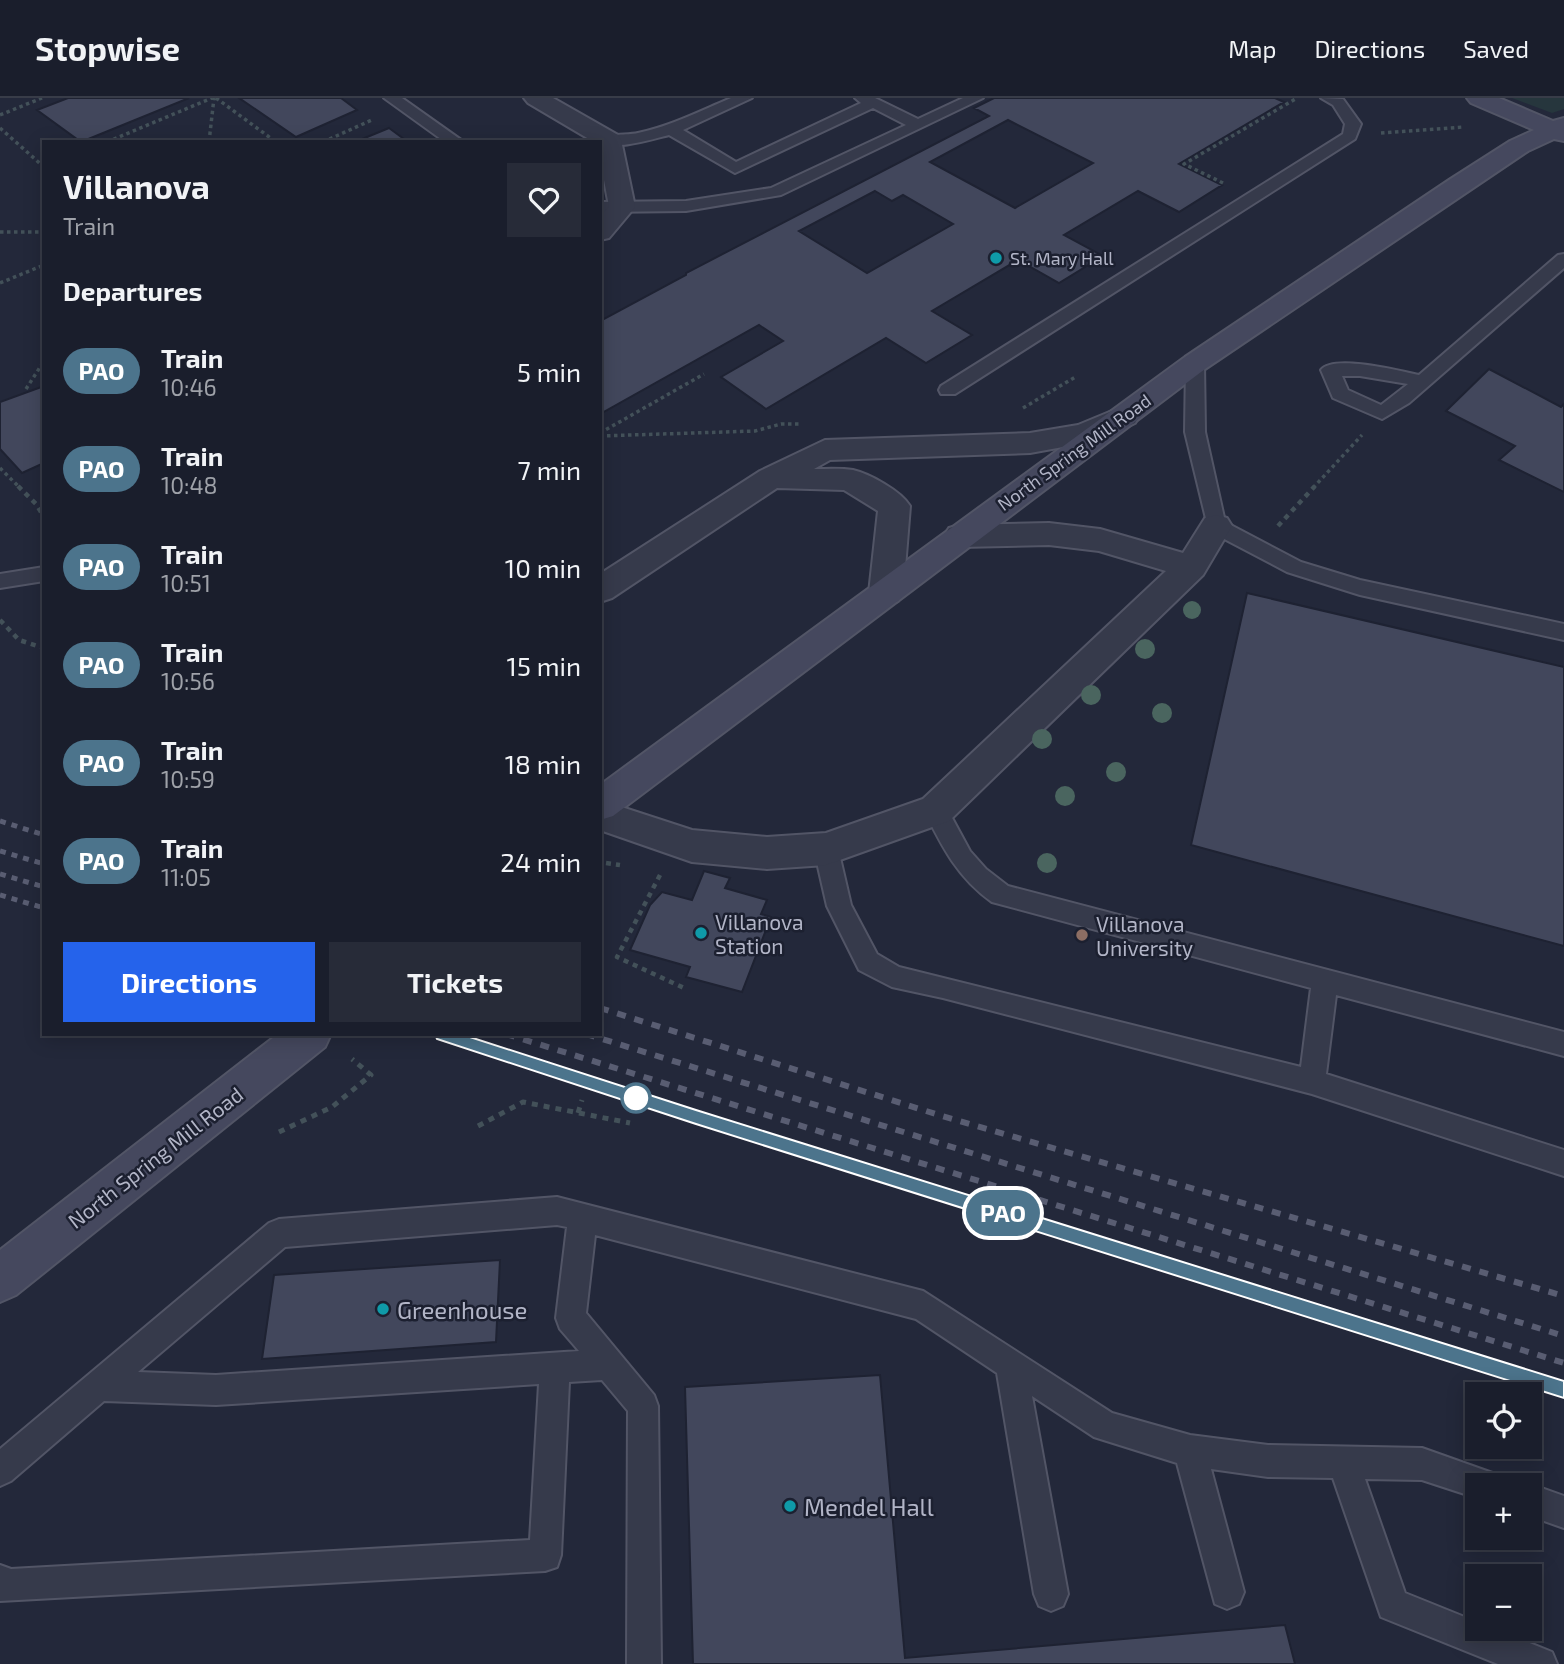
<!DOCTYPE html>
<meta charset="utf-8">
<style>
:root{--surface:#1a1e2c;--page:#272b38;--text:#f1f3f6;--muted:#9fa2a9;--line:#383c48;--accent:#2563eb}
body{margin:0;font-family:"Exo 2",sans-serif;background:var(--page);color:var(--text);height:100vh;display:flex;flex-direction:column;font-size:26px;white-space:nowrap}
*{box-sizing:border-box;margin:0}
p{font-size:23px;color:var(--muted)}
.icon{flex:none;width:38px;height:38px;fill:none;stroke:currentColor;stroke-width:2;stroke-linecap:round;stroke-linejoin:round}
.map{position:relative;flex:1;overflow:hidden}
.drawer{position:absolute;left:42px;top:42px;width:560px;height:896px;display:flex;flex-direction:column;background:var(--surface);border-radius:0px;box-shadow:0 4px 18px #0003,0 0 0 2px var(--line)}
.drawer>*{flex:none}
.badge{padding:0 14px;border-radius:23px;font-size:24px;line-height:46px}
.tools{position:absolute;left:1465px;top:1284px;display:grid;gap:14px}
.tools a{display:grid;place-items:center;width:77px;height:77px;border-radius:0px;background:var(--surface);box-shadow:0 4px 18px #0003,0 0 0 2px var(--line);font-size:35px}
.map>.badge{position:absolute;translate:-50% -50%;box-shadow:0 0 0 4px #fff}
h2{padding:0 21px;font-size:26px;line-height:63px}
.round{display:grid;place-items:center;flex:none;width:74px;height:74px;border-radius:0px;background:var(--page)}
.head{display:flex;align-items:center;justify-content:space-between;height:119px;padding:0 21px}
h1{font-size:33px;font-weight:700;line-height:52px}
.action{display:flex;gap:14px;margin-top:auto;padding:14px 21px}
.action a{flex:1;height:80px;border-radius:0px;background:var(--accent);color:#fff;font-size:28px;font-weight:700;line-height:80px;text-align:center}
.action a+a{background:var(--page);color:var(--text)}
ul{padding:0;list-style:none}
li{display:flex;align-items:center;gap:21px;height:98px;padding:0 21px}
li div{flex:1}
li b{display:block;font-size:26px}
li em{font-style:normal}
li .badge{min-width:77px;font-weight:700;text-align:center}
header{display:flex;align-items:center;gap:42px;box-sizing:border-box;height:98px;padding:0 35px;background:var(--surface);border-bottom:2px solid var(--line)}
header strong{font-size:33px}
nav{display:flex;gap:38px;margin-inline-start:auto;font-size:24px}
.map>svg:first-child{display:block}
.green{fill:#26363d}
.building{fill:#42475c;stroke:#1e2232;stroke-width:2;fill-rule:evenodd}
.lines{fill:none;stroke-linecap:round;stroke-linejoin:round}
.lane-casing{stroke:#525566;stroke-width:4}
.street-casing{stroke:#525566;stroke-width:4}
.secondary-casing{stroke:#525566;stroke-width:4}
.path-far2{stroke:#435159;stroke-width:3.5;stroke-dasharray:3.5 3.5;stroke-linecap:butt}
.path-far1{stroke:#435159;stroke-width:4.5;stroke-dasharray:5 5;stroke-linecap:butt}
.path{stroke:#435159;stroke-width:5;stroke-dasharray:6 6;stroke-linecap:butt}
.lane{fill:#363a4b;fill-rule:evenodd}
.street{fill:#363a4b;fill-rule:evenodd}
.secondary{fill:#45485e;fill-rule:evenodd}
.rail-far1{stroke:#595d72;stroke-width:5;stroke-dasharray:6 6;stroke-linecap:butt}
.rail{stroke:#595d72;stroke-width:6;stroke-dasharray:9 9;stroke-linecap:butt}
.tree{fill:#4a655f}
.line{fill:#4c748c;stroke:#fff;stroke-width:2}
.culture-dot{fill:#0f9aa8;stroke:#1c2030;stroke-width:2.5}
.education-dot{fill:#8d6e63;stroke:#1c2030;stroke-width:2.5}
.stop-dot{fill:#fff;stroke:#4c748c;stroke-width:3.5}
.labels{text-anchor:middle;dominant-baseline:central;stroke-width:5;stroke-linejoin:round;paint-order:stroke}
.far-poi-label{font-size:18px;fill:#b2b5c7;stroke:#1c2030;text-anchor:start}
.far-street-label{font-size:18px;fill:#b2b5c7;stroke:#1c2030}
.poi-label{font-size:21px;fill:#b2b5c7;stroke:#1c2030;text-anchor:start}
.street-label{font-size:21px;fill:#b2b5c7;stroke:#1c2030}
.near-poi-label{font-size:24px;fill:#b2b5c7;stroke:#1c2030;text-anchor:start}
</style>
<header>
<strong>Stopwise</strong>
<nav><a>Map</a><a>Directions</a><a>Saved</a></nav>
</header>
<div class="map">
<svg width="1564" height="1566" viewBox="0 0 1564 1566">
<rect width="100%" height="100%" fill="#23283a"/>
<path class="green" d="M1512,0H1564V11L1552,15Z"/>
<path class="building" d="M68,0H189L81,44L37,12Z
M239,0H341L357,12L296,39Z
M994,0H1275L1284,4L1179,66L1222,87L1179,114L1138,93L1064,137L1103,158L1059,185L1018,162L932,213L972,237L926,265L886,240L766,311L721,279L783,243L759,227L600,316V223L686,177V175L989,18L974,10ZM1008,22L1093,65L1015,110L930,64ZM875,93L892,103L903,97L953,126L867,175L799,133Z
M389,30L408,44H355Z
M1489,271L1561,309L1564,306V394L1499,362L1515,348L1446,313Z
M44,288V365L22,375L0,351V304Z
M1247,495L1564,569V848L1191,747Z
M704,773L730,780L725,790L767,802L761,816L771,819L742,894L686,879L690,869L630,852L650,807L662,794L692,802Z
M500,1162L496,1244L262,1261L274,1177Z
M880,1277L905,1560L1285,1527L1295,1566H693L685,1289Z"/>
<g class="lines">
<defs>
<path id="lane" d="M384,0H402L464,44H445Z
M731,0H752L683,32L736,64L861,5L855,0H875L918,21L963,0H983L781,97L686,113L600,114V104L686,103L771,90L906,27L873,10L735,75L669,37C652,41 614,54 601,42C610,34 626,38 638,35C671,28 700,13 731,0Z
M1321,0L1343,1L1361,26L1355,41L955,296H941L939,292L941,288L1343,36L1345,26L1333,7Z
M1564,156V170L1409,305L1382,321L1333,300L1321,272C1333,256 1400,273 1419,277L1558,157ZM1342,278H1360L1408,286L1381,307L1348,292Z
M1195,259L1204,265L1205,334L1225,424L1301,464L1360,482L1564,526V542L1360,497L1287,474L1209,433L1185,334L1186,265Z
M44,469V483L0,490V476Z
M936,702L944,705L970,753L986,771L1008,788L1564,934V958L1336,897L1326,976L1564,1052V1078L1312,996L943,900L892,889L859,872L827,808L814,751L817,744L826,741L835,744L838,751L851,807L877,856L899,869L1301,969L1311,890L992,804C958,780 942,749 924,712L928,705Z
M557,1099L923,1193L1112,1315L1190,1337L1268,1347L1422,1350L1498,1377L1503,1388H1477V1400L1422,1382L1365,1381L1405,1495L1477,1524V1531H1495L1552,1554L1557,1566H1498L1381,1519L1333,1380L1268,1379L1211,1371L1244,1494L1239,1506L1227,1511L1215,1506L1177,1365L1094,1339L1032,1298L1068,1496L1063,1508L1051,1513L1039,1508L1034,1496L997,1275L916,1221L595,1137L586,1215L654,1297L658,1308L661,1566H627L628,1313L602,1282L569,1284L561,1457L557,1469L545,1473L0,1503V1467L11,1471L530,1442L539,1286L216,1307L104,1303L11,1383L0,1388V1351L269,1125L279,1121ZM557,1127L567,1129L556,1220L560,1231L579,1253L216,1277L138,1274L285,1149Z
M1530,1386L1564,1398V1430L1530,1418V1388H1526Z"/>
<path id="street" d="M524,0H553L618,37L621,42L635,109L609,140L600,142V118L609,108L600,61V44H594L528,5Z
M1124,308L1135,311L1139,318L1135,325L1096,343L1030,355L830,362L814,371C827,371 841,370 853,372C870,376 901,393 910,408L903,495L898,503L886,507L874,503L869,495L878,413L844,392L777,390L612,500L600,504V476L760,373L825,342L1030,335L1078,327Z
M1216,417L1227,420L1232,428L1203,477L949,723L826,767L767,771L692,764L600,732V702L692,732L767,739L826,735L923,701L1166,473L1099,453L1049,447L960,449L949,446L944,438L949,430L960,427L1049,425L1100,431L1183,455L1205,420Z"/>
<path id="secondary" d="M1467,0H1499L1553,23L1564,20V43L1554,41L1528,53L1205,271L613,718L600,722V687L1185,259L1449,82L1510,43L1534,32L1471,5Z
M278,936H331L325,949L16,1197L0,1204V1152Z"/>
</defs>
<use href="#lane" class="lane-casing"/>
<use href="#street" class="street-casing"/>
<use href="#secondary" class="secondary-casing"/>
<path class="path-far2" d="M216,0L276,44
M0,17L42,0
M0,30L44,69
M1381,35L1463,29
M107,44L212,0
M209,44L214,0
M323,44L374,21
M1223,85L1184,66L1297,0
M0,134H44
M0,185L44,167
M26,291L44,263
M1023,310L1077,278
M600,335L704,276
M600,338L755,333L781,326H799
M0,370L20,390
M1313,390L1362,337"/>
<path class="path-far1" d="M18,388L36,406L44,419
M1278,428L1315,388
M0,522L19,542L44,550
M606,765L620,767
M660,777L617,859L684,890"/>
<path class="path" d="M578,1015L582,1002
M478,1028L523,1004L630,1025
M279,1034L332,1009L371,977L352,961"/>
<use href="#lane" class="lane"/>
<use href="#street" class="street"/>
<use href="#secondary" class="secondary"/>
<path class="rail-far1" d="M0,723L44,737
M0,753L44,766
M0,776L44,789
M0,797L44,810"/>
<path class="rail" d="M600,910L942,1018L1564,1198
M442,936L1564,1291
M506,936L1564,1265
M586,936L1564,1238"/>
</g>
<g class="tree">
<circle cx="1192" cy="512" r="9"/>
<circle cx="1145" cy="551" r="10"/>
<circle cx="1091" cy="597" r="10"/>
<circle cx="1162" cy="615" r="10"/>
<circle cx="1042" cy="641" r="10"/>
<circle cx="1116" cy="674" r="10"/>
<circle cx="1065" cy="698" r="10"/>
<circle cx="1047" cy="765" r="10"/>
</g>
<path class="line" d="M442,930L696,1012L1564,1283V1300L696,1026L437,941L435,936Z"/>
<g class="culture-dot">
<circle cx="996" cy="160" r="7"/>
<circle cx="701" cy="835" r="7"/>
<circle cx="383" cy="1211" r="7"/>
<circle cx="790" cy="1408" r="7"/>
</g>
<circle class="education-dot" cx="1082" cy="837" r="7"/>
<circle class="stop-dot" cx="636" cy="1000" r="14"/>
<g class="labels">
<g class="far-poi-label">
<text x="1010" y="160">St. Mary Hall</text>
</g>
<g class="far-street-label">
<text transform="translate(1074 354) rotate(-36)">North Spring Mill Road</text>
</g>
<g class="poi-label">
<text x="715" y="823">Villanova<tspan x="715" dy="24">Station</tspan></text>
<text x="1096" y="825">Villanova<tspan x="1096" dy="24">University</tspan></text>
</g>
<g class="street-label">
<text transform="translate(155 1059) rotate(-38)">North Spring Mill Road</text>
</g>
<g class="near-poi-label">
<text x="397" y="1211">Greenhouse</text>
<text x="804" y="1408">Mendel Hall</text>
</g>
</g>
</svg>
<div class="tools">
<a><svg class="icon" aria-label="locate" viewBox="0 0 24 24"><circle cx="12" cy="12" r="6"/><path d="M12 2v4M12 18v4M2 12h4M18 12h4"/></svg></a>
<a>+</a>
<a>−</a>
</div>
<b class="badge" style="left:1003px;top:1115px;background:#4c748c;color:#fff">PAO</b>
<section class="drawer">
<div class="head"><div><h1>Villanova</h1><p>Train</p></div><a class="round"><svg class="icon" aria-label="heart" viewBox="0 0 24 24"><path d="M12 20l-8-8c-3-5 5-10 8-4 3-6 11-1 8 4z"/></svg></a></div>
<h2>Departures</h2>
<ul>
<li><span class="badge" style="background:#4c748c;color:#fff">PAO</span><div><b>Train</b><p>10:46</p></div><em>5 min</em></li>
<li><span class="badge" style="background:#4c748c;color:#fff">PAO</span><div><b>Train</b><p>10:48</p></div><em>7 min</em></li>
<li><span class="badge" style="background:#4c748c;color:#fff">PAO</span><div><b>Train</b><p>10:51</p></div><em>10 min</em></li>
<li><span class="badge" style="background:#4c748c;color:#fff">PAO</span><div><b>Train</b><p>10:56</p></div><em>15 min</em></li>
<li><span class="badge" style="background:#4c748c;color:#fff">PAO</span><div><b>Train</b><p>10:59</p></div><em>18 min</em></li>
<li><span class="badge" style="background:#4c748c;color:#fff">PAO</span><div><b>Train</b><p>11:05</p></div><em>24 min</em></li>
</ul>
<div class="action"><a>Directions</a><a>Tickets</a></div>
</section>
</div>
